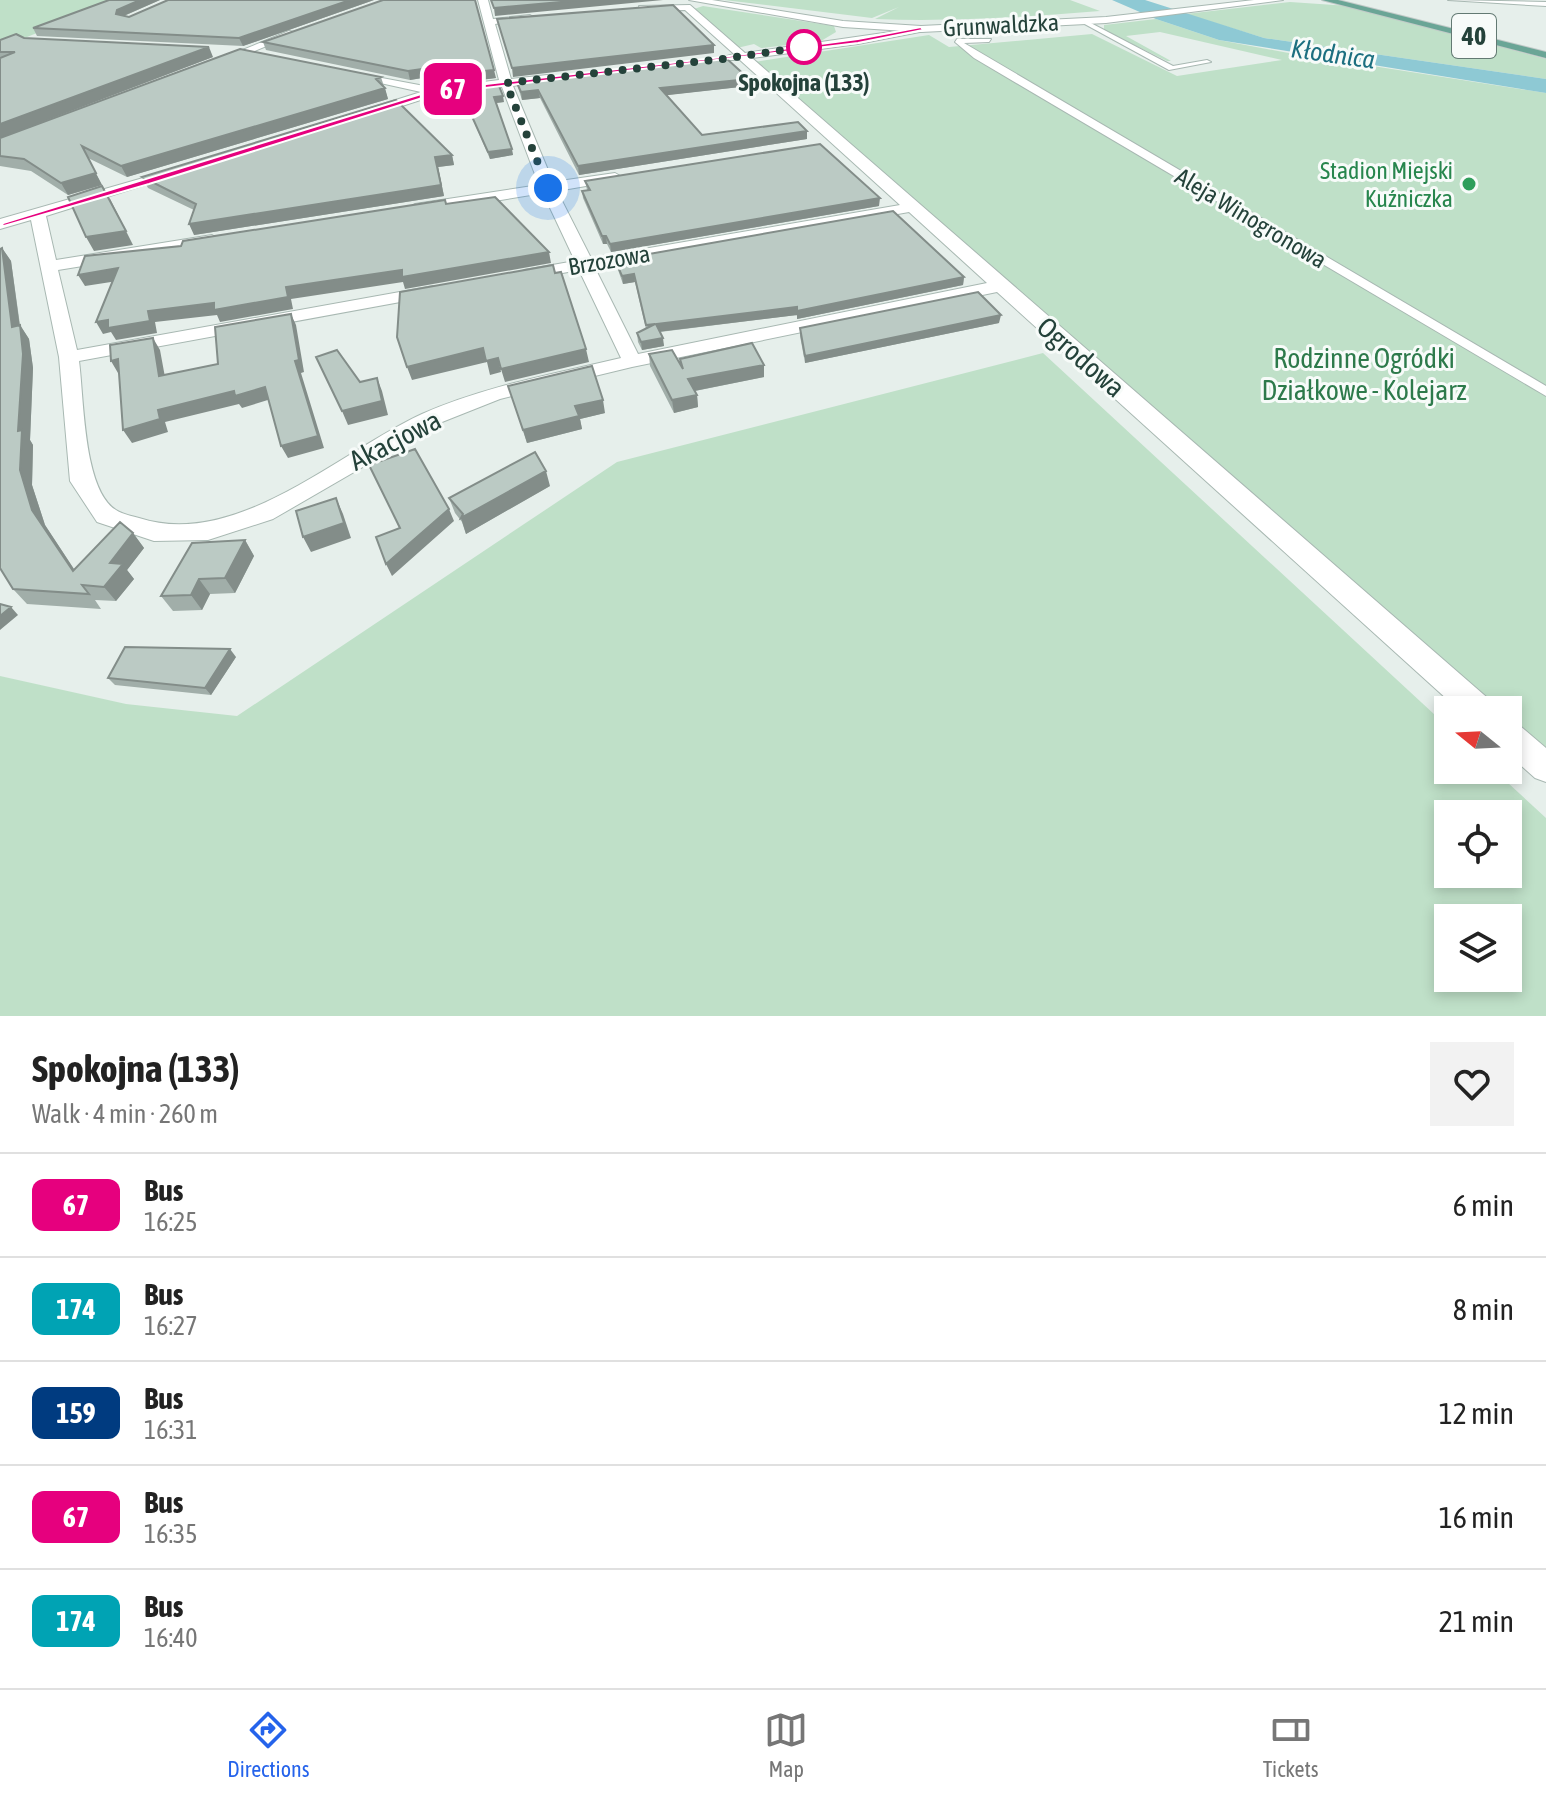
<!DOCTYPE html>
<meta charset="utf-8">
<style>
:root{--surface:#fff;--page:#f2f2f2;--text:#222;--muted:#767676;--line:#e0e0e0;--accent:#2563eb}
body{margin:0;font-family:"Asap Condensed",sans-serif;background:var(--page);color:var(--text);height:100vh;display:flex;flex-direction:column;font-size:30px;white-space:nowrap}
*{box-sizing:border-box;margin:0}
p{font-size:26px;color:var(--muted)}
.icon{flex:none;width:44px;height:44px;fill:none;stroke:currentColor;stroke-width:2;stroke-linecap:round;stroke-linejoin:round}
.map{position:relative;height:1016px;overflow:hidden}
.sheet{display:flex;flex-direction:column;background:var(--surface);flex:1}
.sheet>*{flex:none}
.badge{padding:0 16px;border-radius:12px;font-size:28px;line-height:52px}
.needle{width:52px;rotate:288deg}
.tools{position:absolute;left:1434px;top:696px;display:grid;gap:16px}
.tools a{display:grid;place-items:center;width:88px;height:88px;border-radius:0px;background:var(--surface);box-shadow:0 4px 12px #0003;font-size:40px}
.you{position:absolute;width:40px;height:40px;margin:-20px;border:6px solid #fff;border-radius:50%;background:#1a73e8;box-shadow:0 0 0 12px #1a73e833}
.map>.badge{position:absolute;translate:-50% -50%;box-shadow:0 0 0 4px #fff}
.round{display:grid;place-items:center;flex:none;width:84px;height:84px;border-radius:0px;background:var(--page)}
.summary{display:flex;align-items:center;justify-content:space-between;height:136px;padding:0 32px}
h1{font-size:38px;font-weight:700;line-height:60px}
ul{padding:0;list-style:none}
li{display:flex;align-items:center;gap:24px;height:104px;padding:0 32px;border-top:2px solid var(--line)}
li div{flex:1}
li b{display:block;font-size:30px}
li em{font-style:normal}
li .badge{min-width:88px;font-weight:700;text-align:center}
.tab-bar{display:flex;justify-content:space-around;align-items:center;height:112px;border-top:2px solid var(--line);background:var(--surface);font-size:22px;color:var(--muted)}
.tab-bar a{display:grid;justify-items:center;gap:4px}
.tab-bar .active{color:var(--accent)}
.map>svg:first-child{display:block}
.green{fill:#bfe0c8;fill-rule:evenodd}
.water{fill:#8ec9d4}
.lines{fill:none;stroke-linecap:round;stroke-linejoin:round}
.service-casing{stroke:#a8b8b2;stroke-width:2}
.minor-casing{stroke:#a8b8b2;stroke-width:2}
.tertiary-casing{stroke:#a8b8b2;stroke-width:2}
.primary-casing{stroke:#c2cac8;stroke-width:2}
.service{fill:#fff;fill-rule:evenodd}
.minor{fill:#fff;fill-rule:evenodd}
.tertiary{fill:#fff;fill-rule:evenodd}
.primary{fill:#6aa596;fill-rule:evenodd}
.wall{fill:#a1aea9}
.shaded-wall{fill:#838d89}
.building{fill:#bbcac4;stroke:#838d89;stroke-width:2}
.line{fill:#e6007e;stroke:#fff;stroke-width:2}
.walk{stroke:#24423a;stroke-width:8;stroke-dasharray:0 14.4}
.stop-dot{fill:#fff;stroke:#e6007e;stroke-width:4}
.leisure-dot{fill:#2e9e5b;stroke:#f7fbf9;stroke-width:3}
.labels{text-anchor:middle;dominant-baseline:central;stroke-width:6;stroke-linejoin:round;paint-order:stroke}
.far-street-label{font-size:24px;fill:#24423a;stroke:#f7fbf9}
.far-stop-label{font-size:24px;font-weight:bold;fill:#24423a;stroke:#f7fbf9}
.far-leisure-label{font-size:24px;fill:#27864d;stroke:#f7fbf9;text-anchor:end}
.shield{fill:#f7fbf9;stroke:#637a73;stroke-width:2}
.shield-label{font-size:26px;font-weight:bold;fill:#24423a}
.far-water-label{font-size:26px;font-style:italic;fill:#1c6f80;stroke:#f7fbf9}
.street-label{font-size:28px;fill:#24423a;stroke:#f7fbf9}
.park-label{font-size:28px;fill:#2d7a4b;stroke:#f7fbf9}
</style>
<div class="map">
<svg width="1546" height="1016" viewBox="0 0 1546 1016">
<rect width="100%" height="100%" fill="#e6efeb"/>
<path class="green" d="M0,0H118L0,48Z
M724,0H1070L1100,11C1025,17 951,22 875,19L899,7L872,18Z
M1290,2L1349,6L1546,59V79L1264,38L1186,14Z
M703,6L834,26L836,32L821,41L761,48L754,44L737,48L694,9Z
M1156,19L1219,40L1294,54L1290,61L1296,54L1546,93V779L1508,746V710H1468L754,62L929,35L949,47L1092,34L1177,76L1282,60L1160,32L1126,36L1171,61H1167L1104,30V25Z
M1043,353L1448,727V770H1494L1546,818V1016H0V676L126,704L237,716L617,462ZM1448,814H1508V874H1448ZM1448,918H1508V978H1448Z"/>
<path class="water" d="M1112,0H1145L1264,38L1546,79V93L1219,40L1156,19Z"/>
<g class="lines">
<defs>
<path id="service" d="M1448,0L1546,2V6Z
M1081,20H1085L1173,66L1207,60L1211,62L1169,70L1081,22Z
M957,39H991L989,42L964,43L1546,386V396L974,58L955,42Z"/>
<path id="minor" d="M478,0H488L493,19L530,15L535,18L495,24L511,79L547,75L553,78L513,86L553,182L615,173L622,177L615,181L557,191L591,258L900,205L740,60H727V56L734,54L685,10L642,11L639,6L690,5L745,53L925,27V31L858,44L752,58L1491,701L1495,710H1459L997,292L632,367L500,399L437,424L273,519L208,540L154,541L97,522L70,481L59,357L31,220L0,229V219L171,170L176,169L183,173L46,216L56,260L212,235L220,240L212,245L58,270L77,350L433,286L442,291L433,296L79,361C84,397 83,490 116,510C122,514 132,516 139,518C236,550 339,452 422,414C485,386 554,374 621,358L579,270L524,280L515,275L524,270L575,261L543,193L415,214L407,209L415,204L539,185L502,87L436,95L368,117L362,113L364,110L421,92L344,75L350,72L435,88L499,80ZM909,212L987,283L638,354L595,268Z
M289,31L298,33L223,64L213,62Z
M1508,722L1519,725L1546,748V782L1535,778L1508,754Z"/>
<path id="tertiary" d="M689,0H712L843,21L921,26L1106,17L1254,0H1283L1106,23L921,32L843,27Z"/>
<path id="primary" d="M1322,0H1338L1546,52V58Z"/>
</defs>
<use href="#service" class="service-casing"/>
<use href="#minor" class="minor-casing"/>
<use href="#tertiary" class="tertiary-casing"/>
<use href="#primary" class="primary-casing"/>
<use href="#service" class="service"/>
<use href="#minor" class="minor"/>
<use href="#tertiary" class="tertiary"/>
<use href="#primary" class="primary"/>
</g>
<path class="wall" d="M109,0H160L124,16L129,17L374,0L243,46L37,36L33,28Z
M383,0L496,78L456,83L452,73L410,80L266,50L263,42Z
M24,38L213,57L0,138V40Z
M381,77L388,99L127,177L88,158L102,185L68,195L31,171L0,166V138Z
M749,79V86L666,95L702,135L807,131V139L579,175L540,98L522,100L516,81Z
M460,90L504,102L496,103L513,155L490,159Z
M452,155L454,165L438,167L444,196L194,235V210L148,188L142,177Z
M585,181L879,206L611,252L607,244H603L583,198L582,191L587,190Z
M2,248L11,261L20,325L29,339L33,368L30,440L33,445L32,485L45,525L74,569L133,533L144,548L127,570L134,579L116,601L95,600L101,609L27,604L13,589Z
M615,260L964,277L963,285L797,319V315L660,332L664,346L642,350L638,342L637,333L646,329L635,282L623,284L617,267Z
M999,323L805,363L800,336V328Z
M649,354L681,367L680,359L764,377L695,391L697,395L698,407L674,413L650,366Z
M508,386L605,413L580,419L582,429L527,443Z
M550,486L466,534L462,522L455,513L449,498Z
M245,540L254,556L235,593L210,594L202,610L173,611L161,596Z
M236,657L211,695L115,685L108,678Z"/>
<path class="shaded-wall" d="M140,0H160L121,17L116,14L117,10Z
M350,0H374L243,46L239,38Z
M583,0H663L495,16L494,8Z
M714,45V53L513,77L512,68Z
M209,47L213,57L0,138V124Z
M450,65L452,73L410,80L408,71Z
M494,70L496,78L456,83L454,74Z
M749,79V86L660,96V88Z
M385,88L388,99L127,177L121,166Z
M538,90L540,98L522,100L521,92Z
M503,96L504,102L496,103L494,97Z
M807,131V139L579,175L578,166Z
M512,149L513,155L490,159L488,152Z
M452,155L454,165L438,167L444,196L194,235L189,224L435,157Z
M88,158L102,185L68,195L61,183Z
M880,198L879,206L611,252L610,244Z
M110,199L133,245L94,251L86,237Z
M602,236H606L607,244H603Z
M2,248L11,261L20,328V325L29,339L33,368L30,440L33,445L32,485L45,525L85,586L73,571L32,510L20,470L12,327Z
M549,252L551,263L405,289L403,282L291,299L293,309L220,322L217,315L155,322L157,333L116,340L111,332L103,334L96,322L148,311L286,287L402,270Z
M118,268L124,280L85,286L78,275Z
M634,274L635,282L623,284L622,276Z
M964,277L963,285L797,319V311Z
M797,307V315L657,332L656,324Z
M291,314L296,325L304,372L301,373L324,448L288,458L281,446L295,361Z
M1001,315L999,323L805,363V356Z
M153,338L160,350L167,388L159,376Z
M663,338L664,346L642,350L641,342Z
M483,348L498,358L501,372L490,375L487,362L412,380L407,367Z
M586,349L589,362L505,382L501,369Z
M118,359V373L111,361Z
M764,365V377L689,392L688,379Z
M377,378L382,391L388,415L348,425L342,411Z
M265,387L271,399L242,408L239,404L165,422L168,432L132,443L123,430L158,410L234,391Z
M697,395L698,407L674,413L672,400Z
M603,400L605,413L580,419L582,429L527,443L523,430L575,406Z
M546,471L550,486L466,534L461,518Z
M336,498L343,514L351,538L311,552L303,537Z
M449,509L454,521L392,576L386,564Z
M133,533L144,548L127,570L134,579L116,601L104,587L110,563Z
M245,540L254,556L235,593L225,578Z
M199,579L210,594L202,610L191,595Z
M11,607L18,615L0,630V616Z
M230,649L236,657L211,695L205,688Z"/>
<path class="building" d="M109,0H140L117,10L116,14L129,17L168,0H350L239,38L33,28Z
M383,0H475L494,70L454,74L450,65L408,71L263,42Z
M491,0H583L494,8Z
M673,5L714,45L512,68L497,19Z
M16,34L24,38L209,47L0,124V58L15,52H0V40Z
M240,49L381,77L376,79L385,88L121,166L82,146L96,173L61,183L24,159L0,156V138Z
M726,58L749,79L660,88L702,135L798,122L807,131L578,166L538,90L521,92L516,81Z
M499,86L503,96L494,97L512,149L488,152L460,90Z
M396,100L452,155L435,157L441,185L189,224L196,204L142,177Z
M820,144L880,198L610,244L606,236H602L582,191L590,190L585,181Z
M102,186L126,231L86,237L68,197Z
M495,197L549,252L402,277V270L286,287L288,297L214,310V303L148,311L150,321L108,328V320L96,322L118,268L78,275L85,256L181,246L183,241L445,200L446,204Z
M893,211L964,277L797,311V307L656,324L663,338L641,342L637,333L655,324L646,325L634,274L622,276L615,260Z
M2,248L12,327L20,325L23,354L18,431L22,430L20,470L32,510L73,571L120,522L133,533L110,563L123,564L104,587L82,585L89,594L13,589L0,568V249Z
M553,265L555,273L561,272L586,349L501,369L498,358L486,361L483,348L407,367L397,337L400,292Z
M978,292L1001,315L805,356L800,328Z
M291,314L299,360L295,361L318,436L281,446L265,387L235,396L234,391L158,410L160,419L123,430L118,359L111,361L110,345L153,338L159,376L218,364L215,327Z
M752,343L764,365L688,379L697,395L672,400L649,354L672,350L683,369L680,359Z
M337,350L360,382L377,378L382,401L342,411L316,357Z
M592,366L603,400L575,406L579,416L523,430L508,386Z
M415,449L449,509L386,564L376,537L400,528L369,465Z
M535,452L546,471L461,518L463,514L449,498Z
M336,498L344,523L303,537L296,511Z
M245,540L225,578L199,579L191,595L161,596L192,543Z
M0,604L11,607L0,616Z
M125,647L230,649L205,688L108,678Z"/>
<path class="line" d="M921,27L923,30L858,43L435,94L149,184L4,226L0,224L434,90L722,57L858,39Z"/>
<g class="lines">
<path class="walk" d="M548,188L506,83L722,59L804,47"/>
</g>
<circle class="stop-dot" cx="804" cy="47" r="16"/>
<circle class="leisure-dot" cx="1469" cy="184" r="8"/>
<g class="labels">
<g class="far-street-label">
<text transform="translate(1001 25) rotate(-3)">Grunwaldzka</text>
<text transform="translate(1251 218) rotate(31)">Aleja Winogronowa</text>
<text transform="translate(609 260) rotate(-10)">Brzozowa</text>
</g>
<g class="far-stop-label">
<text x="804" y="82">Spokojna (133)</text>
</g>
<g class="far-leisure-label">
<text x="1453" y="170">Stadion Miejski<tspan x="1453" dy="28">Kuźniczka</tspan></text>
</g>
<rect class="shield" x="1452" y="14" width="44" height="44" rx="6"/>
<g class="shield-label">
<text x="1474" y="36">40</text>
</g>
<g class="far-water-label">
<text transform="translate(1333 54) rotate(8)">Kłodnica</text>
</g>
<g class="street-label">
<text transform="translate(1081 357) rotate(41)">Ogrodowa</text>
<text transform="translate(395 440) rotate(-27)">Akacjowa</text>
</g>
<g class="park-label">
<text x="1364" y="358">Rodzinne Ogródki<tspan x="1364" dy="32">Działkowe - Kolejarz</tspan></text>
</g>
</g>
</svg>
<div class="tools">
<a><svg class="needle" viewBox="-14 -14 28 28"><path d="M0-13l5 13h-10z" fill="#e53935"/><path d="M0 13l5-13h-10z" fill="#767676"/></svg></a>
<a><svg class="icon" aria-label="locate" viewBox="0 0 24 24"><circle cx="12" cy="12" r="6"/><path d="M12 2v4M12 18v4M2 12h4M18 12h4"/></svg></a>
<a><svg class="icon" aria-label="layers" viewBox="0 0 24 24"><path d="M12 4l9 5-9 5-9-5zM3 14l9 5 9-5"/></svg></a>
</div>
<div class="you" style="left:548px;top:188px"></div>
<b class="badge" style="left:453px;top:89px;background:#e6007e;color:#fff">67</b>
</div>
<section class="sheet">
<div class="summary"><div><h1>Spokojna (133)</h1><p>Walk · 4 min · 260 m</p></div><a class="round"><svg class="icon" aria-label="heart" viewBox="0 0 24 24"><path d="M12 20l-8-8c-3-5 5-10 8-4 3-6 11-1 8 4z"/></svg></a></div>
<ul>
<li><span class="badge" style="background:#e6007e;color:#fff">67</span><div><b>Bus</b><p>16:25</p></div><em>6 min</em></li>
<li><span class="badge" style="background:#00a3b4;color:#fff">174</span><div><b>Bus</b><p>16:27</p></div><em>8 min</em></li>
<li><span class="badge" style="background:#003b80;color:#fff">159</span><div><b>Bus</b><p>16:31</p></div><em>12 min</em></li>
<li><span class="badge" style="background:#e6007e;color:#fff">67</span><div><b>Bus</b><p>16:35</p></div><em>16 min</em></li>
<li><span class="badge" style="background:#00a3b4;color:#fff">174</span><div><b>Bus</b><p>16:40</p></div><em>21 min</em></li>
</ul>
</section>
<nav class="tab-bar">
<a class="active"><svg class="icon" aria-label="directions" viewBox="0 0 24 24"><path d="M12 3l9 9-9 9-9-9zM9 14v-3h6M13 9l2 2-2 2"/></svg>Directions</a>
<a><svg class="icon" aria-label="map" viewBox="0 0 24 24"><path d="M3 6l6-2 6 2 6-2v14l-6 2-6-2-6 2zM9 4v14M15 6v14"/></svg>Map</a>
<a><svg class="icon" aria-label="tickets" viewBox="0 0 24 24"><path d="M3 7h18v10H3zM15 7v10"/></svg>Tickets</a>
</nav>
